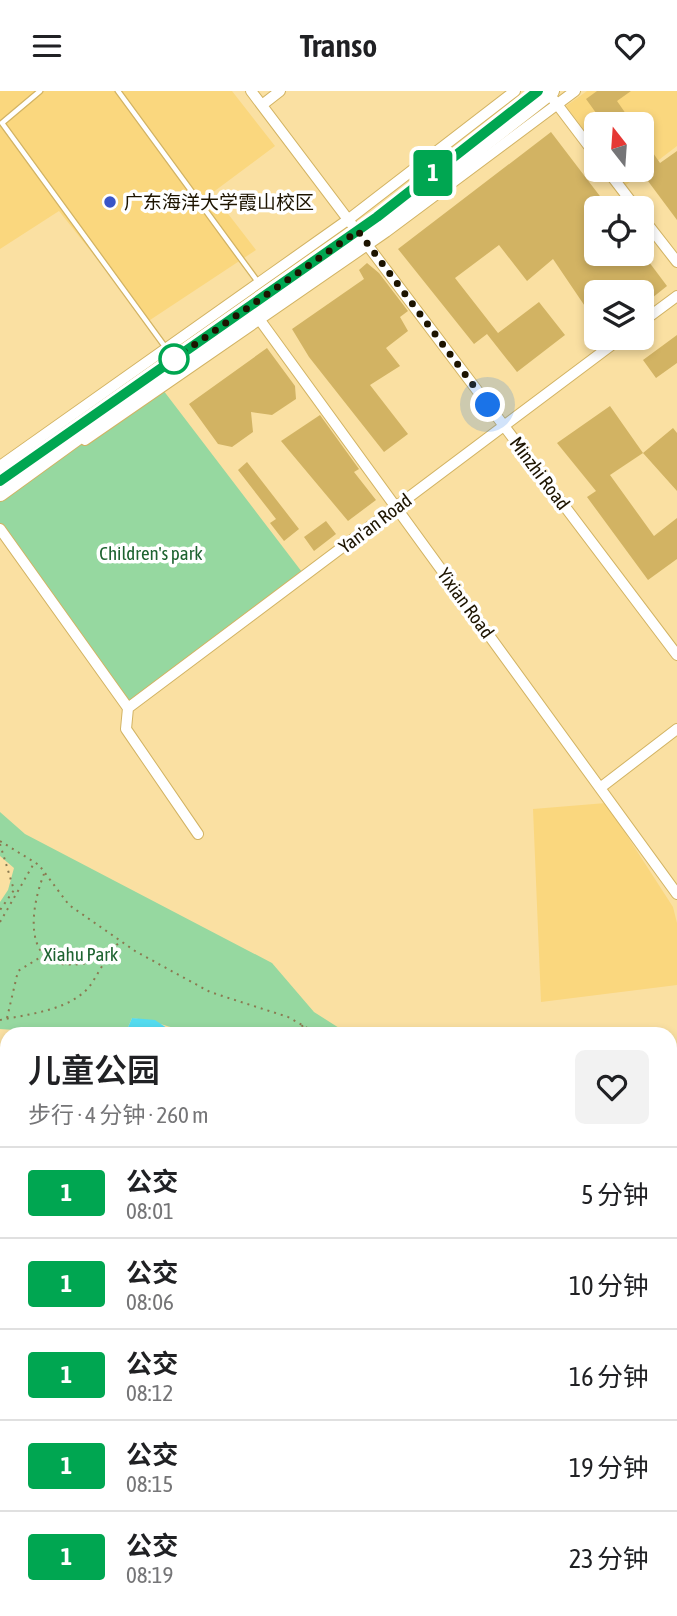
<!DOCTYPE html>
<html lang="zh">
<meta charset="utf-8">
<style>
:root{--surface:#fff;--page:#f2f2f2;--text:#202124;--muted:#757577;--line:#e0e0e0}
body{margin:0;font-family:"Asap Condensed","Noto Sans SC",sans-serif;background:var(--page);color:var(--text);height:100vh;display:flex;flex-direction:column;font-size:26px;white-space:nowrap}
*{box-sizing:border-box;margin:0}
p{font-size:23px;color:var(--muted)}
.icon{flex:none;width:38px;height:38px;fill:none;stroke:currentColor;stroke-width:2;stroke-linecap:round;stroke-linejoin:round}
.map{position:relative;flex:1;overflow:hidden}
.details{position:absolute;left:0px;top:936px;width:677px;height:590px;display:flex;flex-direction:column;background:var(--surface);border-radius:21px 21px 0 0;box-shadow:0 4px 10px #0003}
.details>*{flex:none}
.badge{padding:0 14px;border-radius:5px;font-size:24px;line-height:46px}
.needle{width:46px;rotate:343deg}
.fabs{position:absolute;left:584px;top:21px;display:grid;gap:14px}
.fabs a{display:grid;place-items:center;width:70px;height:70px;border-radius:10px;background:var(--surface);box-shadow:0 4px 10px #0003;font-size:35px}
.you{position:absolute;width:35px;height:35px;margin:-18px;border:5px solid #fff;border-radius:50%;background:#1a73e8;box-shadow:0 0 0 10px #1a73e833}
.map>.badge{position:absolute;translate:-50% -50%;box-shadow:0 0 0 4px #fff}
.round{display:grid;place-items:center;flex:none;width:74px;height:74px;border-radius:10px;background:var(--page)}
.summary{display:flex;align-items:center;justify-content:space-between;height:119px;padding:0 28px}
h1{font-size:33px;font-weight:600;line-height:52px}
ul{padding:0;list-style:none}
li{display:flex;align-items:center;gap:21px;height:91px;padding:0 28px;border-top:2px solid var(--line)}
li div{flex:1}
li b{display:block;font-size:26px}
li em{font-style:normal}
li .badge{min-width:77px;font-weight:700;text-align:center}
header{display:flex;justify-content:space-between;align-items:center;height:91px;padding:0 28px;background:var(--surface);font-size:32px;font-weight:600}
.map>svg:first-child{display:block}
.built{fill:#fad77e}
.green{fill:#96d8a0}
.water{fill:#54dbef}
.building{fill:#d2b363}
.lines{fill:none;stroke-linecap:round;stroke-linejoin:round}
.lane-casing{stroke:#d2b363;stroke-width:7}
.street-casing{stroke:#d2b363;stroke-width:12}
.primary-casing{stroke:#d2b363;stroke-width:18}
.path{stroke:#8a7950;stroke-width:2;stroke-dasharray:2 5;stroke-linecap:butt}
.lane{stroke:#fff;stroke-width:4.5}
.street{stroke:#fff;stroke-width:10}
.primary{stroke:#fff;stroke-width:16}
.line-casing{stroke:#fff;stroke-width:16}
.line{stroke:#00a651;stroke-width:10}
.walk{stroke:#1d1400;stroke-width:7;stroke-dasharray:0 12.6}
.poi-dot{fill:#3a55c7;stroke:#fff;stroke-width:2.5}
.stop-dot{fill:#fff;stroke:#00a651;stroke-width:3.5}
.labels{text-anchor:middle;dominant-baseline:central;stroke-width:7;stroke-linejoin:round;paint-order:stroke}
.poi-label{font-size:19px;fill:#1d1400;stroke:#fff;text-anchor:start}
.street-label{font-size:19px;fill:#1d1400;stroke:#fff}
.park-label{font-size:19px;fill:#1d6330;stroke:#fff}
</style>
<header><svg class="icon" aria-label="menu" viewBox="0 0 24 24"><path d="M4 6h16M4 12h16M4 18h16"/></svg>Transo<svg class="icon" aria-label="heart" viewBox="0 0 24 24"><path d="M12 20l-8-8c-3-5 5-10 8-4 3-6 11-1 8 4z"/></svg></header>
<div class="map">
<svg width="677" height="1525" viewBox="0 0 677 1525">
<rect width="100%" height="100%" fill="#fae0a2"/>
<path class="built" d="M0,0H232L275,55L212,102L256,159L147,231L59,120L0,158Z
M587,0H677V55L626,94L614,79H642V33H597V56L566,15Z
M606,712L673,816L677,832V894L541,911L533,718Z"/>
<path class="green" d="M160,295L305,485L128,617L0,438V403Z
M0,721L25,743L272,872L314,921L347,942L360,943C309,943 256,947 206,943C178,941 159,930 132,927L125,943H18L16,939L0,938V811L8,799L14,777L0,765Z"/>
<path class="water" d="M132,927L155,929L170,939L208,943H125Z
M677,987V1204L670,1203V988Z"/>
<path class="building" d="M597,0H631L617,10L633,33H604L586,8Z
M551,41L609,117H597V163H643L667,195L642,215V201H597V233L553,168L527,190L499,154L455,187L498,242L539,211L565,244L517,281L487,243L474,253L398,158Z
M642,46L660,72L677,60V129L642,82Z
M367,172L379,182L408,220L400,226L408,240L386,257L400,275L370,294L408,343L384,361L309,266L292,238L364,188L359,179Z
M677,244V272L656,287L643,269Z
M267,257L295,295L296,308L272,324L251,321L253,341L232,356L218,353L189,313Z
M610,315L643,362L610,384L654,445L677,427V468L648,489L587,406L596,400L557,352Z
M320,324L359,378L354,381L376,409L348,430L281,350Z
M673,337L677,342V400L643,362Z
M247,371L299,438L284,450L270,432L276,428L238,379Z
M326,430L336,443L314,460L304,446Z"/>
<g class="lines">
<defs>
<path id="lane" d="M40,0L2,32L166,257
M118,0L258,191
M0,1375L7,1384
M0,1477L7,1486
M33,1519L37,1525"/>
<path id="street" d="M251,0L677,564
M547,0L597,66
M262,14L280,0
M607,79L636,117
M642,126L677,171
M254,221L677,803
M642,231L677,205
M85,349L386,141L575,0
M0,375L349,128L515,0
M0,438L128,617L126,638L198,743
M128,617L621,247
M600,697L677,638
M657,1525L677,1516"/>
<path id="primary" d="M0,402L153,291L363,147L551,0
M0,1411L7,1421
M0,1448L7,1457
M55,1519L59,1525
M81,1519L86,1525"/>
</defs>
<use href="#lane" class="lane-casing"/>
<use href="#street" class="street-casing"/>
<use href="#primary" class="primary-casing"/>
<path class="path" d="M0,750L39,774L69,814L135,860L210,901L288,926L318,943
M0,753L14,799L0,819
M44,783C35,805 23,855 52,870C66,877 87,872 102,870
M0,831L33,774
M7,927L18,880L44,864
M0,929C29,923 74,919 92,892C101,877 108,864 120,850
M302,934L305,943
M670,973H677
M0,1069L7,1071
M670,1226H677"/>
<use href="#lane" class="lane"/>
<use href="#street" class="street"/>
<use href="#primary" class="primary"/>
</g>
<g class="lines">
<defs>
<path id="line" d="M0,390L377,126L538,0"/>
</defs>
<use href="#line" class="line-casing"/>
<use href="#line" class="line"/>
<path class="walk" d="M174,268L358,140L488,314"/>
</g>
<circle class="poi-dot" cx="110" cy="111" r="7"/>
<circle class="stop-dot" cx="174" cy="268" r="14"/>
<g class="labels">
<g class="poi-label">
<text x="124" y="111">广东海洋大学霞山校区</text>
</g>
<g class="street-label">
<text transform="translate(540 382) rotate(53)">Minzhi Road</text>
<text transform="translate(375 432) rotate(-37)">Yan'an Road</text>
<text transform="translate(466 512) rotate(54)">Yixian Road</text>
</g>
<g class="park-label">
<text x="151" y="462">Children's park</text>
<text x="81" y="863">Xiahu Park</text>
</g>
</g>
</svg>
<div class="fabs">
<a><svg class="needle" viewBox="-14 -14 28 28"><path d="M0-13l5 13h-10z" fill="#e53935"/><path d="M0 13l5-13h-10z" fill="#757577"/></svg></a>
<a><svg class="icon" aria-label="locate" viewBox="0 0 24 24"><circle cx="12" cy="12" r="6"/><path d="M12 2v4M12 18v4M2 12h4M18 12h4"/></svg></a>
<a><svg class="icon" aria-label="layers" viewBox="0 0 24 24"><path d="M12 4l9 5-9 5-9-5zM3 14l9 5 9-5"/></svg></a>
</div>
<div class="you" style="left:488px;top:314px"></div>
<b class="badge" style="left:433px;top:82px;background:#00a651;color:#fff">1</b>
<section class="details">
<div class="summary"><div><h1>儿童公园</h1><p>步行 · 4 分钟 · 260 m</p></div><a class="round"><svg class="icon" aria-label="heart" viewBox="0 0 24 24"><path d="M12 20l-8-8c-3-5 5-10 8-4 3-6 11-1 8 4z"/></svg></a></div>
<ul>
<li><span class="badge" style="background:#00a651;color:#fff">1</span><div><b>公交</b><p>08:01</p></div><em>5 分钟</em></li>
<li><span class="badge" style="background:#00a651;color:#fff">1</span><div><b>公交</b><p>08:06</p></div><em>10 分钟</em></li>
<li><span class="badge" style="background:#00a651;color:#fff">1</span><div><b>公交</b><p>08:12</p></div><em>16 分钟</em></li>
<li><span class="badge" style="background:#00a651;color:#fff">1</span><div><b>公交</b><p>08:15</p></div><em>19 分钟</em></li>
<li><span class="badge" style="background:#00a651;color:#fff">1</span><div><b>公交</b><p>08:19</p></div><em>23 分钟</em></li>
</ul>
</section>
</div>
